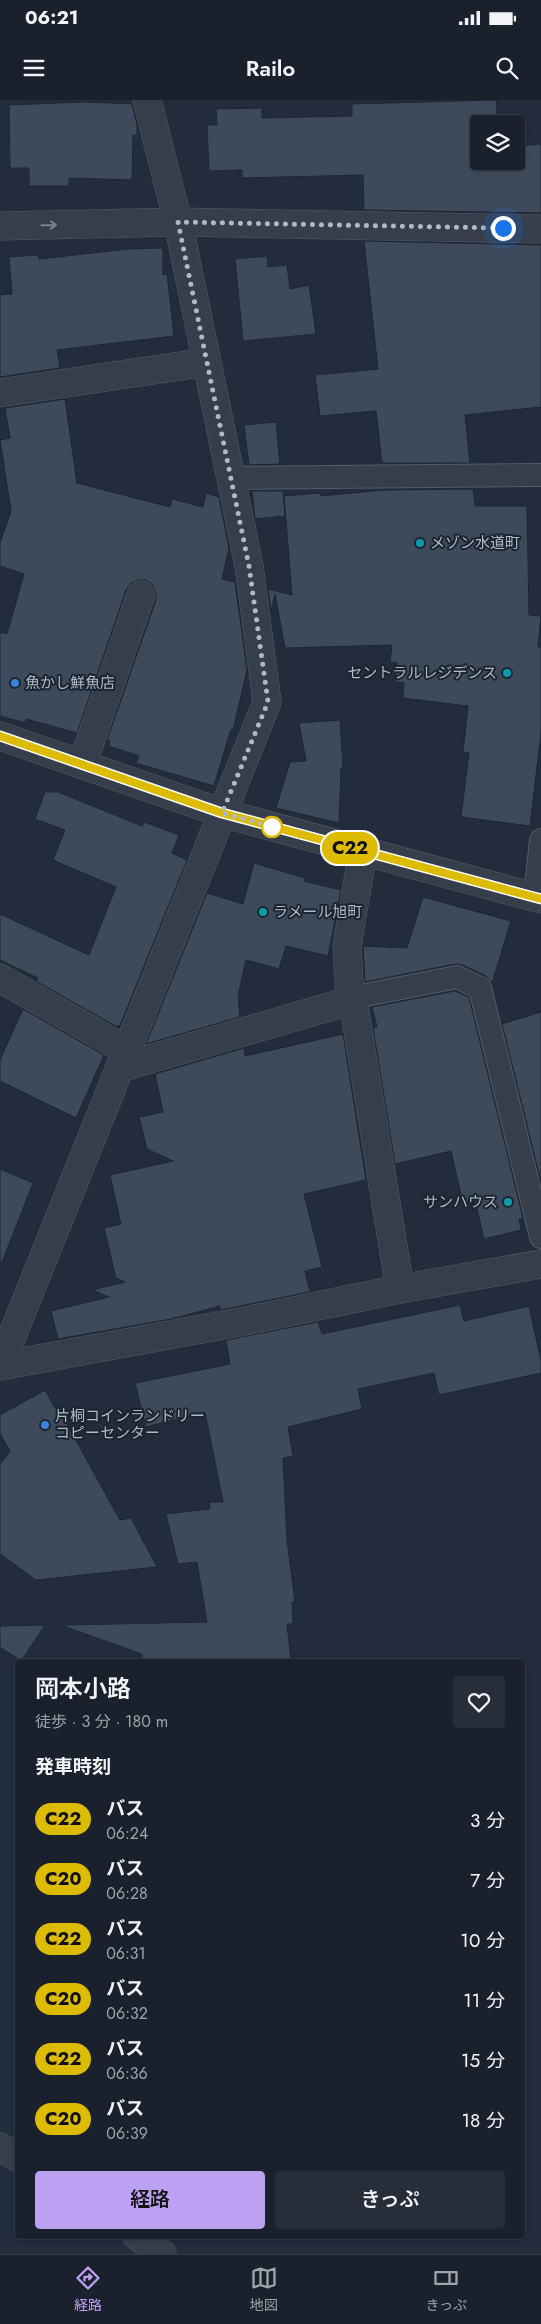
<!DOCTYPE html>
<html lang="ja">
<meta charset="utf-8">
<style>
:root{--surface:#1a212d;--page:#272e39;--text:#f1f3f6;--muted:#9fa3aa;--line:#383e49;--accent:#bca0f2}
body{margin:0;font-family:Jost,"Noto Sans JP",sans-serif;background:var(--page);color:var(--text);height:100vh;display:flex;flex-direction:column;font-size:19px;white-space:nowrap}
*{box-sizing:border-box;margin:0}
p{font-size:16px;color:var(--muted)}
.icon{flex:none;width:28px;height:28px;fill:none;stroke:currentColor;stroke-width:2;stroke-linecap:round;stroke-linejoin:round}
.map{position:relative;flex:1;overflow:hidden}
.details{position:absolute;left:15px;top:1559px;width:510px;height:580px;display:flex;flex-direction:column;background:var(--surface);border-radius:5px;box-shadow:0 1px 4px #0004,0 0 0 1px var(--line)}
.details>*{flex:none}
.badge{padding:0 10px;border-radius:16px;font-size:18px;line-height:32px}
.fabs{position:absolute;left:470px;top:15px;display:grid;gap:10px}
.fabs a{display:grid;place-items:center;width:55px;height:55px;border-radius:5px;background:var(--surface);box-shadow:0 1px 4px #0004,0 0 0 1px var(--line);font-size:25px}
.you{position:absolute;width:25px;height:25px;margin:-12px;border:4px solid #fff;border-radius:50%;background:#1a73e8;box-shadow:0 0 0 8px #1a73e833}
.map>.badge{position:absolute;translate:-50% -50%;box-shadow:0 0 0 2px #fff}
h2{padding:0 20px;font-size:19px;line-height:45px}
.round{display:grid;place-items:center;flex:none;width:52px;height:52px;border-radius:5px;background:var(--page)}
.summary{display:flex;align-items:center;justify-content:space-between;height:85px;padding:0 20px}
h1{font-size:24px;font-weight:600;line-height:38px}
.action{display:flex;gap:10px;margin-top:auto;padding:10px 20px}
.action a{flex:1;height:58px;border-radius:5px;background:var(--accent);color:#111;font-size:20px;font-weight:600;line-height:58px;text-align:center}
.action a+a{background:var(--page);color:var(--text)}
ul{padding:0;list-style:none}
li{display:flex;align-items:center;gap:15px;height:60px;padding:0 20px}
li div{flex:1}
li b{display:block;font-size:19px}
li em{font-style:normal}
li .badge{min-width:55px;font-weight:700;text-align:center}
.status{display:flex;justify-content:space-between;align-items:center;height:35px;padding:0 25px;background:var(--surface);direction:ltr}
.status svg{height:14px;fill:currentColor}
header{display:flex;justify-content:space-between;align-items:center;height:65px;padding:0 20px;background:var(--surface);font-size:22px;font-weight:600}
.dock{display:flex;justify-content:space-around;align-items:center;height:70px;border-top:1px solid var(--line);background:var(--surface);font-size:14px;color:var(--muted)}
.dock a{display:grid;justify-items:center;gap:2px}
.dock .selected{color:var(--accent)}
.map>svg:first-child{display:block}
.building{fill:#3e4a5b;stroke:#1d2633}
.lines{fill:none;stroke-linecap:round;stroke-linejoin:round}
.service-casing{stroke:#545c6a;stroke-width:24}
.minor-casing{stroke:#545c6a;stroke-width:29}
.service{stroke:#363e4c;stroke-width:22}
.minor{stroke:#363e4c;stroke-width:28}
.oneway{stroke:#7a8290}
.line-casing{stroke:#fff;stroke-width:11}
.line{stroke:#db0;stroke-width:8}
.walk{stroke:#b1b9c8;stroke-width:5;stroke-dasharray:0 9}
.culture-dot{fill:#0f9aa8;stroke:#1b2431;stroke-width:2}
.shop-dot{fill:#3f7fe0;stroke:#1b2431;stroke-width:2}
.stop-dot{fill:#fff;stroke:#db0;stroke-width:2.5}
.labels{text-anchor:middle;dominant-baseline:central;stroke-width:4;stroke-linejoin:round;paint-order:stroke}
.poi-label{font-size:15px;fill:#b1b9c8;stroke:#1b2431;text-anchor:start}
</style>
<div class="status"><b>06:21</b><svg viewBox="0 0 49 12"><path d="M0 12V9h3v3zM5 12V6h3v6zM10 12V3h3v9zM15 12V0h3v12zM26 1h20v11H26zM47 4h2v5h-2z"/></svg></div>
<header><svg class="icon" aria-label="menu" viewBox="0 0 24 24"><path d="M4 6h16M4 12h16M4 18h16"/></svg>Railo<svg class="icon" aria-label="search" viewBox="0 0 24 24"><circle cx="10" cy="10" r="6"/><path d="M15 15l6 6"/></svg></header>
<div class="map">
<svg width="541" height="2154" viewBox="0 0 541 2154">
<rect width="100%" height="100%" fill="#222c3c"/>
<path class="building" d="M496,0L498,24H479V61H516V46L541,44V113L364,110L363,75L242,78V70L209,71L207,25H217L216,9L262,8V18L352,16V4Z
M85,2L132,4L137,25V36L133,35L132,80L69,78V86H29V68H10L9,5Z
M364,141L541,145V307L465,315L470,363H382L376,311L320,316L315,275L378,269Z
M163,148V175L167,174L174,236L57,250L60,268L0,277V195L12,194L9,157L38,155L39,159L128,149Z
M267,156L268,167L287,165L290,189L309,185L316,234L243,241L235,159Z
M65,299L77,383L170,407L172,399L203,407L206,393L219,397L229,448L222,479L235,482L247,570L233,630L231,629L214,686L136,663L139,656L109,646L110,641L107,640L156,500V493L153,485L146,480H139L131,483L126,490L77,633L26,619L25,623L0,616V532L7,534L24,474L0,466V443L11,411L0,340L10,338L5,308Z
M276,322L280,364L249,365L244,325Z
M473,389L475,406H527L529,515L541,516L538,547H541V633L530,726L461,717L469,653L463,652L468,606L403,598L404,583L395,582L397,563L390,562L392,545L285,548L275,494L271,511L268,489L292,495L284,396L321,393V396L385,390Z
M252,391H283L285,416L255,419Z
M340,620L343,667L341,668L339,723L276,708L290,662L306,661L299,623Z
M45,692H58L142,726L144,722L179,735L172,753L187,760L119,928L118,925L117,927L36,881L38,878L0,860V814L89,855L116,787L53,760L65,730L35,719Z
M254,763L305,778L304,781L341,790L328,856L286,846L279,869L246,860L238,896L240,917L146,944L207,793L243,804Z
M423,797L511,821L492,883L486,876L463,865L455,864L365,882L363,846L407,848Z
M455,891L469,897L523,1118L519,1119L521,1130L484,1139L475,1100L463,1103L451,1051L395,1064L373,928L377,927L372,907Z
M23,909L104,955L76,1018L0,981V960Z
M541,912V1082L502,924Z
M343,934L366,1080L304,1094L322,1167L305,1171L310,1192L220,1210V1206L171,1219L58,1239L51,1211L109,1197L92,1190L125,1182L116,1178L104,1128L121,1124L110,1075L173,1061L147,1049L139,1017L163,1012L155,974L244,948L245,956Z
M0,1069L33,1083L2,1162H0Z
M460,1205L464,1221L529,1206L541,1261V1273L439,1295L434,1273L358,1289L362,1309L288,1327L293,1356L283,1358L287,1440L295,1502H292L293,1524H287L291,1561H142V1554L66,1527L67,1525L207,1522L197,1462L178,1464L166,1414L210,1409L209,1402H223L205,1312L146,1327L135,1283L230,1264L226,1240L318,1222L322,1234Z
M45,1290L61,1318L63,1317L120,1420L131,1418L157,1467L36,1480L0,1454V1364L10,1351L0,1334V1315Z
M45,1525L21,1561L0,1547V1526Z"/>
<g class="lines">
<defs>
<path id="service" d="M231,378L541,375
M535,797L541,740
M350,898L457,877L480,888L541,1137"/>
<path id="minor" d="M147,0L178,122L249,466L267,602L0,1266L245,1221L400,1189L541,1164
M0,126L178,122L541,129
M0,293L207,262
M0,636L222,713L541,799
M82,665L141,495
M363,751L347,846L350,898L353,900L400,1189
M0,878L126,950
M119,968L353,900
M0,2047L18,2058
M137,2136L162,2154"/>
</defs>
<use href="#service" class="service-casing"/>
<use href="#minor" class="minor-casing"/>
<use href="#service" class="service"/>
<use href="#minor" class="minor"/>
</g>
<defs><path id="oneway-shaft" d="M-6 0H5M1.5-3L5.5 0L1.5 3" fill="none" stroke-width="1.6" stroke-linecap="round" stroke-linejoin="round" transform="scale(1.25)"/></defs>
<use class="oneway" href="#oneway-shaft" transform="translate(49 125) rotate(-1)"/>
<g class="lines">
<defs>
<path id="line" d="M0,636L222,713L541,799"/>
</defs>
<use href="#line" class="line-casing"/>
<use href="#line" class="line"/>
<path class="walk" d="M272,727H275L222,713L268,602L249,466L178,122L503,128"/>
</g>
<g class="culture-dot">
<circle cx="420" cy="443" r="5"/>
<circle cx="507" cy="573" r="5"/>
<circle cx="263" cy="812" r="5"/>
<circle cx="508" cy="1102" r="5"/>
</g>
<g class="shop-dot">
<circle cx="15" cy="583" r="5"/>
<circle cx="45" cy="1325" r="5"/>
</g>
<circle class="stop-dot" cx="272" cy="727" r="10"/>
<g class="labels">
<g class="poi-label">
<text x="430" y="443">メゾン水道町</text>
<text x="497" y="573" text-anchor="end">セントラルレジデンス</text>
<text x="25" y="583">魚かし鮮魚店</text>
<text x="273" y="812">ラメール旭町</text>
<text x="498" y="1102" text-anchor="end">サンハウス</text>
<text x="55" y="1316">片桐コインランドリー<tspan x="55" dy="17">コピーセンター</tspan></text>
</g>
</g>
</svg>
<div class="fabs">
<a><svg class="icon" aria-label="layers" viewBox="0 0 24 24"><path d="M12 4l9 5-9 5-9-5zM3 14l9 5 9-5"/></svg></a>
</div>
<div class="you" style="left:503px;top:128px"></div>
<b class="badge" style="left:350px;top:748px;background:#db0;color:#111">C22</b>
<section class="details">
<div class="summary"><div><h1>岡本小路</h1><p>徒歩 · 3 分 · 180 m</p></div><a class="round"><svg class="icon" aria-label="heart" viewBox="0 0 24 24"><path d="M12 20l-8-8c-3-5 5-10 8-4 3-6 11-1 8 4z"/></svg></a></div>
<h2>発車時刻</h2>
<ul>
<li><span class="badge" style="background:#db0;color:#111">C22</span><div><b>バス</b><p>06:24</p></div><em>3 分</em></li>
<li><span class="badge" style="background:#db0;color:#111">C20</span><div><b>バス</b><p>06:28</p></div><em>7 分</em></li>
<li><span class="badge" style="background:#db0;color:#111">C22</span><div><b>バス</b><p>06:31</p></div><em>10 分</em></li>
<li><span class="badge" style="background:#db0;color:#111">C20</span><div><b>バス</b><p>06:32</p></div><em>11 分</em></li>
<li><span class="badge" style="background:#db0;color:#111">C22</span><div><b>バス</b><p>06:36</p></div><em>15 分</em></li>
<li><span class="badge" style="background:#db0;color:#111">C20</span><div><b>バス</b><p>06:39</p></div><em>18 分</em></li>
</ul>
<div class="action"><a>経路</a><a>きっぷ</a></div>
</section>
</div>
<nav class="dock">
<a class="selected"><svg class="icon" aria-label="directions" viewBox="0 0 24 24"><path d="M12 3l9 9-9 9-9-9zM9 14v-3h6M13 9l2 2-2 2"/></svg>経路</a>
<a><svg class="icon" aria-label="map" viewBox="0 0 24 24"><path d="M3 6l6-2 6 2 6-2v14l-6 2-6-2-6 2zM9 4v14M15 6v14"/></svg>地図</a>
<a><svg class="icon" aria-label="tickets" viewBox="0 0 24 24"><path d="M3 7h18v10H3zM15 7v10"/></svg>きっぷ</a>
</nav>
